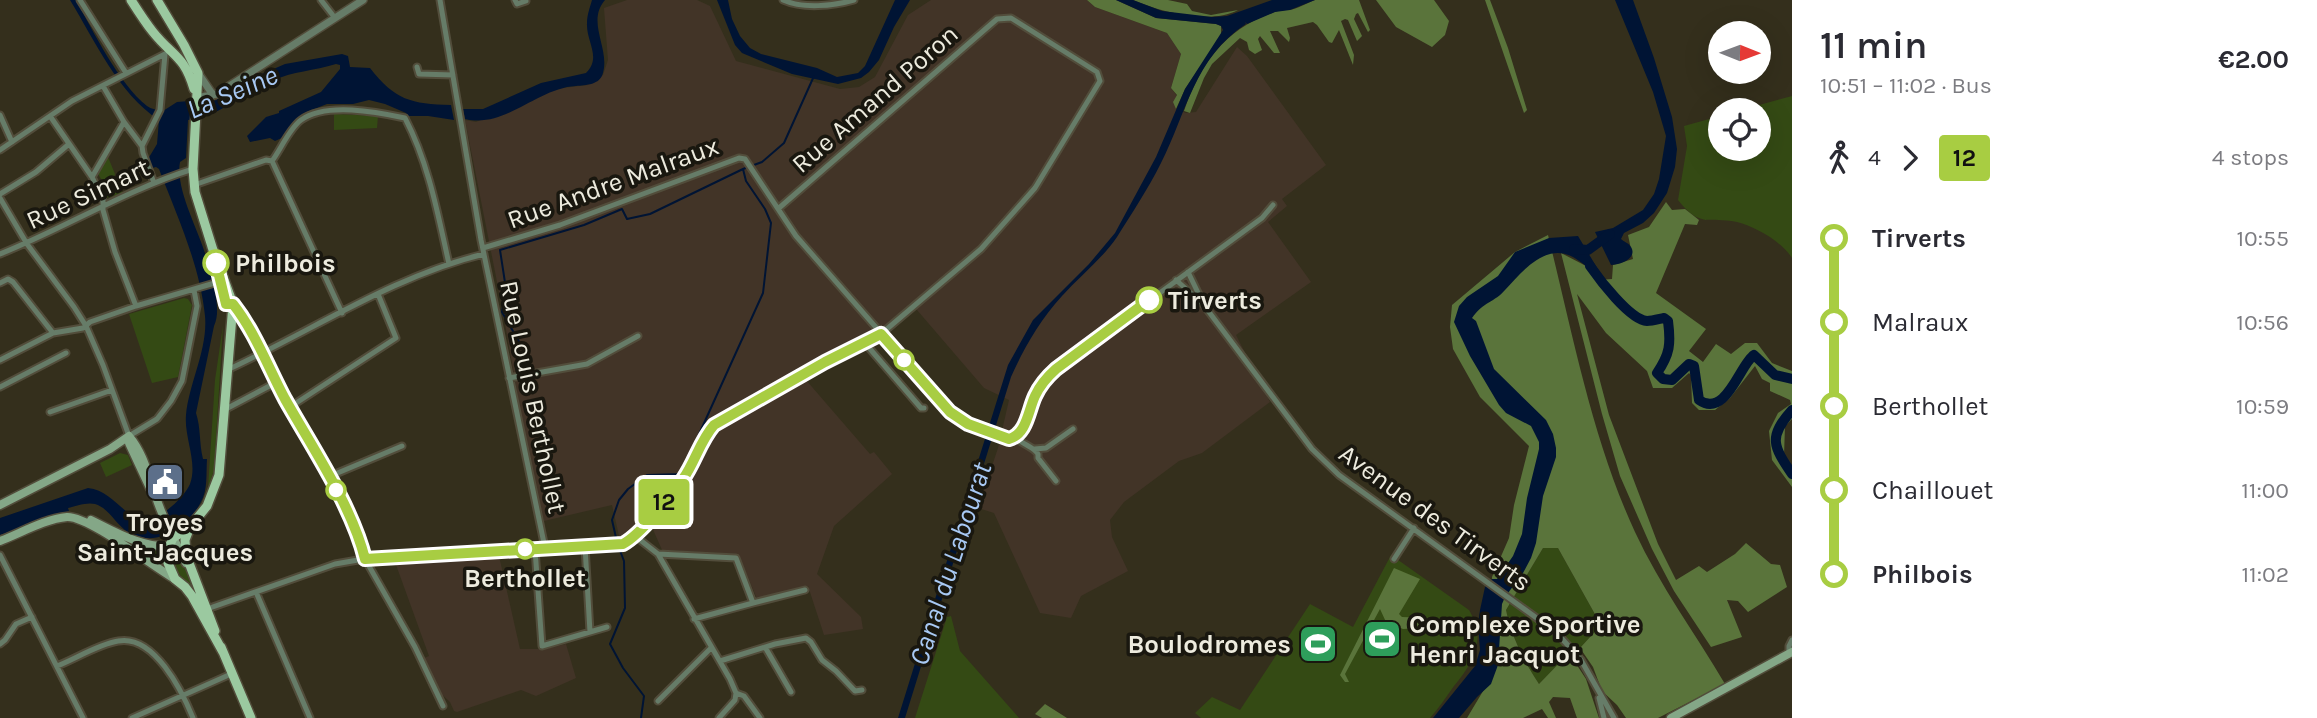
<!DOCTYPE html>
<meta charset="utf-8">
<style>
:root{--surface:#fff;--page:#f7f7f7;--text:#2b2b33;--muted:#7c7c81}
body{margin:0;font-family:Karla,sans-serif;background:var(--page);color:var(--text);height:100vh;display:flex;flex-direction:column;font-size:26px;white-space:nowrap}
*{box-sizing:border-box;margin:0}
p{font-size:23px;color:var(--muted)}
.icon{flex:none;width:38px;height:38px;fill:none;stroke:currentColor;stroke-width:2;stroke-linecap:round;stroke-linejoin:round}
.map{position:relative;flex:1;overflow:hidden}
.details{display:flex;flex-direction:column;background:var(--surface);width:525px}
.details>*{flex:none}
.badge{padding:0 14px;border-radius:5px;font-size:24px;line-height:46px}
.needle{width:46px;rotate:91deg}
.buttons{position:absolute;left:1708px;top:21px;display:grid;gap:14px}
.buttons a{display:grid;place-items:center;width:63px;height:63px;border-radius:50%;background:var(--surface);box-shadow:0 7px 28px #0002;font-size:35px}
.map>.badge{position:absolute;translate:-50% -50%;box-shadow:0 0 0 4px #fff}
.legs{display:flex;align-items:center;gap:10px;height:77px;padding:0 28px;font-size:23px}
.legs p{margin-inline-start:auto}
.overview{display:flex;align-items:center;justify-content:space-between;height:119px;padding:0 28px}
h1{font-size:38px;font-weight:600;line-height:52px}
ul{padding:0 28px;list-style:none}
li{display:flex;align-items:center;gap:24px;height:84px;font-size:26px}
li i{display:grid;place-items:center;width:10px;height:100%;margin:0 9px;background:currentColor}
li i::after{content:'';width:18px;height:18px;margin:-9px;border:5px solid;border-radius:50%;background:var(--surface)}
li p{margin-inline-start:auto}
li:first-child i{background:linear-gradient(#0000 50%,currentColor 0)}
li:last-child i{background:linear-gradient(currentColor 50%,#0000 0)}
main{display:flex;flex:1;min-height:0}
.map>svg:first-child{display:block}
.industrial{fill:#423427}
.green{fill:#344a14}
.forest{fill:#5a743b}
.water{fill:#001434}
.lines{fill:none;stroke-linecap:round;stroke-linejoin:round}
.stream{stroke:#001434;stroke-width:2}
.river{stroke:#001434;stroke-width:10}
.minor-casing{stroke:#524d3b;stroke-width:9}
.tertiary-casing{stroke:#524d3b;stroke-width:10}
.secondary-casing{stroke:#524d3b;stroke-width:11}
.primary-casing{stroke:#524d3b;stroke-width:12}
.minor{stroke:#667c68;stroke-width:5}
.tertiary{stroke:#667c68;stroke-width:7}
.secondary{stroke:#84a787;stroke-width:8}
.primary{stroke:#9bc9a0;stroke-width:9}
.line-1-casing{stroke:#fff;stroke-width:16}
.line-1{stroke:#a8cd42;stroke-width:10}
.stop-1-dot{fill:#fff;stroke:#a8cd42;stroke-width:3.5}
.labels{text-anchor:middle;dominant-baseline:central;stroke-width:7;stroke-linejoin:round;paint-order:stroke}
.street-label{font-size:26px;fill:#edebde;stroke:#19170f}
.stop-label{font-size:26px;font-weight:bold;fill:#edebde;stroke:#19170f;text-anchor:start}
.poi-label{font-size:26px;font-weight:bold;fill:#edebde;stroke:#19170f}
.water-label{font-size:28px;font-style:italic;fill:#a8c9f4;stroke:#19170f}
</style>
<main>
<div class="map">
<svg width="1792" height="718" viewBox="0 0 1792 718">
<rect width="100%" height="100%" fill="#342f1c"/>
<path class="industrial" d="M627,0H697L710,6L736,61L840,89L859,87L875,77L908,15L931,0H1087L1095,7L1167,33L1181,54L1171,88L1177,96L1176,109L1186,113L1196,112L1237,47L1247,56L1326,165L1282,199L1287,206L1268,222L1311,282L1236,335L1270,402L1202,453L1179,461L1124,502L1110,520L1112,537L1128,571L1081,596L1071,618L1040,613L994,513L978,508L998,448L1009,400L984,388L911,303L884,326L865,338L802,371L806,380L870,454L874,452L892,474L834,526L817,574L861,617L863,629L824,635L808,586L757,599L738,554L662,550L651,525L645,520L630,536L620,540L612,505L544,521L531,471L502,307L465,120L476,122L554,89L588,85L603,75L608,60L604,8Z
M499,556L520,649H545L566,644L576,678L536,696L521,690L457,712L454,711L450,702L437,690L424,658L429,656L395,562L403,564L414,561Z"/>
<path class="green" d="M1792,96V258C1781,241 1756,227 1737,222C1707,216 1701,229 1678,200L1687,146L1684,126L1720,116V149H1759V110H1741Z
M334,114L378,116L377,128L334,130Z
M108,157L115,174L114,177L103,182L98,174Z
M115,180L123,193L106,198L108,193L104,185Z
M184,298L188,299L192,305L178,377L152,383L129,314Z
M223,325L214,470L208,488L215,380Z
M120,453L128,455L132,465L106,477L100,463Z
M116,535L166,550L168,572Z
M1543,548H1558L1601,625L1580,648L1569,654L1539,684C1524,661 1512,638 1506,610Z
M173,549L179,555L199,600L171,563Z
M1391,555L1469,610C1487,641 1474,661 1454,686C1446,697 1439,708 1430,718H1201L1195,713L1212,697L1240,710L1310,604L1353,627Z
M951,616L960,651L1019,718H915L947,617Z"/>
<path class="forest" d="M1087,0H1116L1156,18L1216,24L1221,26V36L1185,89L1176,109L1173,102L1177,95L1171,88L1181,54L1167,33L1095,7Z
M1133,0H1168L1187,4L1192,11L1211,15L1238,10C1210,25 1161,12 1133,0Z
M1315,0H1359L1370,30L1368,32L1358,13L1356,14L1354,19L1362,36L1357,41L1348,20L1345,19L1341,21L1354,55L1353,65L1339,30L1332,43L1329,42L1317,25L1313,22L1287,28L1290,38L1289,42L1278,31H1270L1280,53H1274L1260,36L1258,39L1262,50L1255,54L1249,50L1247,42L1240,38L1212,64L1204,78L1190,113L1184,111C1201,62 1226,27 1278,11C1281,10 1285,10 1289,10C1297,9 1307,3 1315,0Z
M1376,0H1434L1449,21L1445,35L1432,47L1396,27Z
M1485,0H1490L1508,48L1527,110L1524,113Z
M1666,202L1672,210L1685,209L1699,220L1697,225L1685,224L1656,293L1706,329L1689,351L1703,362L1716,344L1731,354L1745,343H1757L1772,363L1792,371V419L1785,426L1784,456L1792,467V487L1772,460L1769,431L1778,413L1791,404L1790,400L1770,391V383L1762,379L1755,366L1730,398L1715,410H1699L1692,403L1691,375L1689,373L1672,388H1653L1647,371L1606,333L1577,294L1609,415L1658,544L1676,580L1699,566L1707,572L1735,554L1746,543L1771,564L1780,565L1787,587L1748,612L1738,601L1727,600L1742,637L1711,647L1674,591L1652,549L1620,476L1602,414L1561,253L1588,267L1599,280L1612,279L1613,265L1633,259L1628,235L1649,227Z
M1548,235C1573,335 1592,439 1635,532C1660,586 1695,633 1725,684L1658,718H1626L1617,705L1602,691L1593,667L1580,648L1601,625L1558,548H1543L1506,610C1512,638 1524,661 1539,684L1569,653L1586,679L1599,718H1577L1570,698L1553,697L1549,702L1556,718H1548L1542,709L1523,718H1467L1495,671L1492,577L1509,538L1514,505L1529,446L1480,397L1453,349L1450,327L1452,305L1515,252Z
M1394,568L1420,579L1399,614L1402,617L1455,619L1457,626L1403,629L1386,622L1380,609L1345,674L1349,682H1345L1340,675Z
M1045,704L1067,718H1042L1035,714Z"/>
<path class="water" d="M70,0H76C93,31 119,84 147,106C151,109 157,110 163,111L177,102L189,101V105L217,100V98L248,80L285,64L342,54L348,56L350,67L370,68C395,100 411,104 451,105L454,120L428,116H408L406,113L385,104L369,100L353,104H327L304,113L284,137L275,141L270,138L250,142L247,136L266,117L279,113V111L321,92L340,69V65L336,64C314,71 293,71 272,81C244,93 218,117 188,120L186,158L180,162C175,188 198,229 206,256C209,265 210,274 213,283C216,297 220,313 214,326L196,413C201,428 199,443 203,459H207C206,473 208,490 201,502C188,528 156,549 128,532C116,525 109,508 95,504C87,502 75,506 68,508L69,511L0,535V518L88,488C115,490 126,525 152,518C165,515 185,496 190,484C198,462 184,438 186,415C189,383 208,349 205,316C200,265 177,216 159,169L156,167L152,168L148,159L157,144L159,120C118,93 95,41 70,0Z
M592,0H605C586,22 610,48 603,73C600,85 586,85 576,86C537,88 505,129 465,119L463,109H483L541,83L586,73C602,57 586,42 587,23C587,15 590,7 592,0Z
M717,0H728L732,19L740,36L750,48L761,54L817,68L837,77L858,73L865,66L895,0H910L894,27L879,60L869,72L861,78L838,84L792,74L742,53L735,45Z
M1116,0H1133L1162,11L1212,17L1227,16L1272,0H1315L1290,10L1275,12L1247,24L1245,22L1246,24C1194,58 1187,112 1161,163C1148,189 1132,213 1117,237C1102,259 1080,276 1062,296C1040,320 1024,348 1011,377L905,718H898L1008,365L1033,320L1089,264L1115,233L1156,157L1185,89L1223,30L1221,26L1216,24L1156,18Z
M1615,0H1633L1654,58L1672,117L1677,149L1675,167L1667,193L1654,213L1643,223L1624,233L1621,239C1624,242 1629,243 1631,247C1638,259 1619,265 1611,265L1595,232L1613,228L1643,210L1654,194L1659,179L1666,136L1653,92Z
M1578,236L1602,276L1592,275C1587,265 1582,263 1573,257C1545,242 1521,273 1505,290C1495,302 1483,302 1472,318L1476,321L1494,369L1546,420L1553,434L1556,448V457L1543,496L1536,543L1531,558L1523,573L1505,597L1502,604L1498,665L1491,684L1477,697L1459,718H1433L1475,666L1480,650L1478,624L1480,610L1485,587L1492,579H1497L1513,556L1522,534L1527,498L1539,449V442L1531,426L1506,413L1499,405L1470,356L1454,322L1459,306L1467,297L1498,276L1515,252L1549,238Z"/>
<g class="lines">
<path class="stream" d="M527,368L525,352L502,312L506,289L500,250L584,225L622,209L627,219L650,214L743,169L762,162L784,143L814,76
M617,542L612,520L619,500L628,489L647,475L681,474L763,293L771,223L765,209L746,181L743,169
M619,548L624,561L625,608L610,644L623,668L644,696L641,718"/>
<path class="river" d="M1574,249L1588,250L1610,234
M1590,266C1599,279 1630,320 1647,321C1652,321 1659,319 1664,318L1668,321C1671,344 1670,354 1657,373L1663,379L1672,380L1689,364L1694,366L1699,400C1726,419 1740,364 1754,355L1775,375L1792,379
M1792,410C1768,437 1773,446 1792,474"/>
<defs>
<path id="minor" d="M80,0L126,73
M321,0L335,18
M440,0L481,240L545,548
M515,0L517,4L526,1
M783,0C803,9 833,6 854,0
M417,67L419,74L453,75
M103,86L124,122L142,146L143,153L154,183
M0,115L12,142
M50,116L92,177L103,200V210L115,252L136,306
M142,146L160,110L165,54
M0,150L72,101L165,54
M272,161C281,149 289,129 301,120C326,102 377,112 405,118C429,164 438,215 449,264
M272,161L342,313
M92,177L124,122
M194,185L266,160L272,161
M0,194L36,172L69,144
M0,198L27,244L74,307L86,326L103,365L129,436L157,419L171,401L182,381L197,306L194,290
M483,248L560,225L739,158L745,159L796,236L950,412L968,424L1009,439C1027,434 1028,411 1035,396C1040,385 1047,377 1056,369L1262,218L1273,205
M0,254C65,228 126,190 193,169
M1188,272L1202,301
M1176,280L1203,304L1312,449L1339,475L1556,632L1581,660L1614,718
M0,283L8,279L13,282L53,333
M226,304H233L241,314L345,506L359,536L365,559L415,647L443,706
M864,342L921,408H924
M0,360L53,333L83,328L90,322L136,306L225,280
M227,370C312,331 393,276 484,254
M509,378L587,364L638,336
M0,387L66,353
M290,407L396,338L378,294
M224,410L277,382
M50,412L112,390
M1016,437C1022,445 1033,446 1038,454V458L1056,481
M1035,449L1046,448L1073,429
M328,477L402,446
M635,536L658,554L730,679L736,693L744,696L760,718
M585,546L590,632
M535,549L542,646L607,627
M658,554L736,558L753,603L694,619
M0,555L83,718
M1394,559L1414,528
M256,592L310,718
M753,603L805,590
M207,609L335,564L358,560L623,544C642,534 671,497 684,479C695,462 700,441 714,425L825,362L881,334L981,249L1035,188L1100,81L1097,72L1011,18L997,19L779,208
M0,644L5,640L16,624L32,617
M765,647L791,692
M1789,653V646L1792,640
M720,661L775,644L806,638L811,642L822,660L836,671L855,691L862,690
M57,666C75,659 99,644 118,641C154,634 182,691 193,718
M1599,698L1604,718
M658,701L711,648
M132,718L231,674
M719,718L735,700L736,693"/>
<path id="tertiary" d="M198,73L213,95
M196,98L217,94L363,0"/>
<path id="secondary" d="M129,436C144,454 148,475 156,497C163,520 175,541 186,563
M129,438V443L150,488
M0,505L110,449L129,436
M91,520C117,533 144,549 174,546
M0,541C21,533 45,519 67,517C89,516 152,566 175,579
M1671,718L1792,652"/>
<path id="primary" d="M131,0C138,11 145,22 153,32C173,57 184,55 194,89
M157,0L184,45L198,73L193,169L195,192L213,250
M212,247L233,304L219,475L207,506L190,527L173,538L169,547L168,563L175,579L185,587L192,596L223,652
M190,527L185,540L186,555L215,631
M221,647L251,718"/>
</defs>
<use href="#minor" class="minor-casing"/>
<use href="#tertiary" class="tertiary-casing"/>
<use href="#secondary" class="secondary-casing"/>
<use href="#primary" class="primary-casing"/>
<use href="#minor" class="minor"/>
<use href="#tertiary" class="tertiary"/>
<use href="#secondary" class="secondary"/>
<use href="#primary" class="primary"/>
</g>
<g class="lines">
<defs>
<path id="line-1" d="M216,263L226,304H233C255,332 268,367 285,399C312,447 352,506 365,559L623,544C641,534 671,497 683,479C695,462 700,441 714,425L825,362L881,334L950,412L968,424L1009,439C1027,434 1028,411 1035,396C1040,385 1047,377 1056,369L1149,300"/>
</defs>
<use href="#line-1" class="line-1-casing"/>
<use href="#line-1" class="line-1"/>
</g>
<defs>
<symbol id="civic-square" viewBox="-11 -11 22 22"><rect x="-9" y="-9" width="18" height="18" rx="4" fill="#5c6f8a" stroke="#19170f"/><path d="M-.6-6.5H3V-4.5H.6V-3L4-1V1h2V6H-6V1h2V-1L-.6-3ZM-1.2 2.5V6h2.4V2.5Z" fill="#fff"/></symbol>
<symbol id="stadium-square" viewBox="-11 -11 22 22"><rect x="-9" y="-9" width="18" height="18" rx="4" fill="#2e9e5b" stroke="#19170f"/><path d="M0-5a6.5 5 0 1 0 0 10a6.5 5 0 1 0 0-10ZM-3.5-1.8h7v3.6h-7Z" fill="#fff"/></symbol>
</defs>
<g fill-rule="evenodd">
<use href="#civic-square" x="143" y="460" width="44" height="44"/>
<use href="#stadium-square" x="1360" y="617" width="44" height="44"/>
<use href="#stadium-square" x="1296" y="622" width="44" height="44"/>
</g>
<g class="stop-1-dot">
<circle cx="216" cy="263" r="12"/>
<circle cx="1149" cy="300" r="12"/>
<circle cx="904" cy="360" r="9"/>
<circle cx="336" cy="490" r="9"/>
<circle cx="525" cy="549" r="9"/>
</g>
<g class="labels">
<g class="street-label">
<text transform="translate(875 99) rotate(-41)">Rue Amand Poron</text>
<text transform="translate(613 183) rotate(-20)">Rue Andre Malraux</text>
<text transform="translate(88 194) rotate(-25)">Rue Simart</text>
<text transform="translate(533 397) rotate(78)">Rue Louis Berthollet</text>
<text transform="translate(1435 518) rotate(36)">Avenue des Tirverts</text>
</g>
<g class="stop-label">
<text x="235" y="263">Philbois</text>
<text x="1168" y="300">Tirverts</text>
<text x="525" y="578" text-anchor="middle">Berthollet</text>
</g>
<g class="poi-label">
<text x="165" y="522">Troyes<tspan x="165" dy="30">Saint-Jacques</tspan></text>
<text x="1409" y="624" text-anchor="start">Complexe Sportive<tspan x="1409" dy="30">Henri Jacquot</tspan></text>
<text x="1291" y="644" text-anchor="end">Boulodromes</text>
</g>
<g class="water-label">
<text transform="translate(232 92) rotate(-23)">La Seine</text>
<text transform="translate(950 564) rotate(-72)">Canal du Labourat</text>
</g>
</g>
</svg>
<div class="buttons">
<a><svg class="needle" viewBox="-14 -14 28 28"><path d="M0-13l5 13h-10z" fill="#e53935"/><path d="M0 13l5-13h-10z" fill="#7c7c81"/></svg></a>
<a><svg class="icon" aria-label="locate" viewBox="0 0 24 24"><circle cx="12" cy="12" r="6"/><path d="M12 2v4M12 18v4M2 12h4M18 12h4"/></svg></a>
</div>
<b class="badge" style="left:664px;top:502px;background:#a8cd42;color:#111">12</b>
</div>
<section class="details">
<div class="overview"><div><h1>11 min</h1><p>10:51 – 11:02 · Bus</p></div><b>€2.00</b></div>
<div class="legs"><svg class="icon" aria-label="walk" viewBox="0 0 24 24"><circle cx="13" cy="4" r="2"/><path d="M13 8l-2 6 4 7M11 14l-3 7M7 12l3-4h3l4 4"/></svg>4<svg class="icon" aria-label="forward" viewBox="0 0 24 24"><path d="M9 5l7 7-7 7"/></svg><b class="badge" style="background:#a8cd42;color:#111">12</b><p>4 stops</p></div>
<ul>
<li><i style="color:#a8cd42"></i><b>Tirverts</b><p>10:55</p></li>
<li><i style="color:#a8cd42"></i><span>Malraux</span><p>10:56</p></li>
<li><i style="color:#a8cd42"></i><span>Berthollet</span><p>10:59</p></li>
<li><i style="color:#a8cd42"></i><span>Chaillouet</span><p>11:00</p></li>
<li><i style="color:#a8cd42"></i><b>Philbois</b><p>11:02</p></li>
</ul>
</section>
</main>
